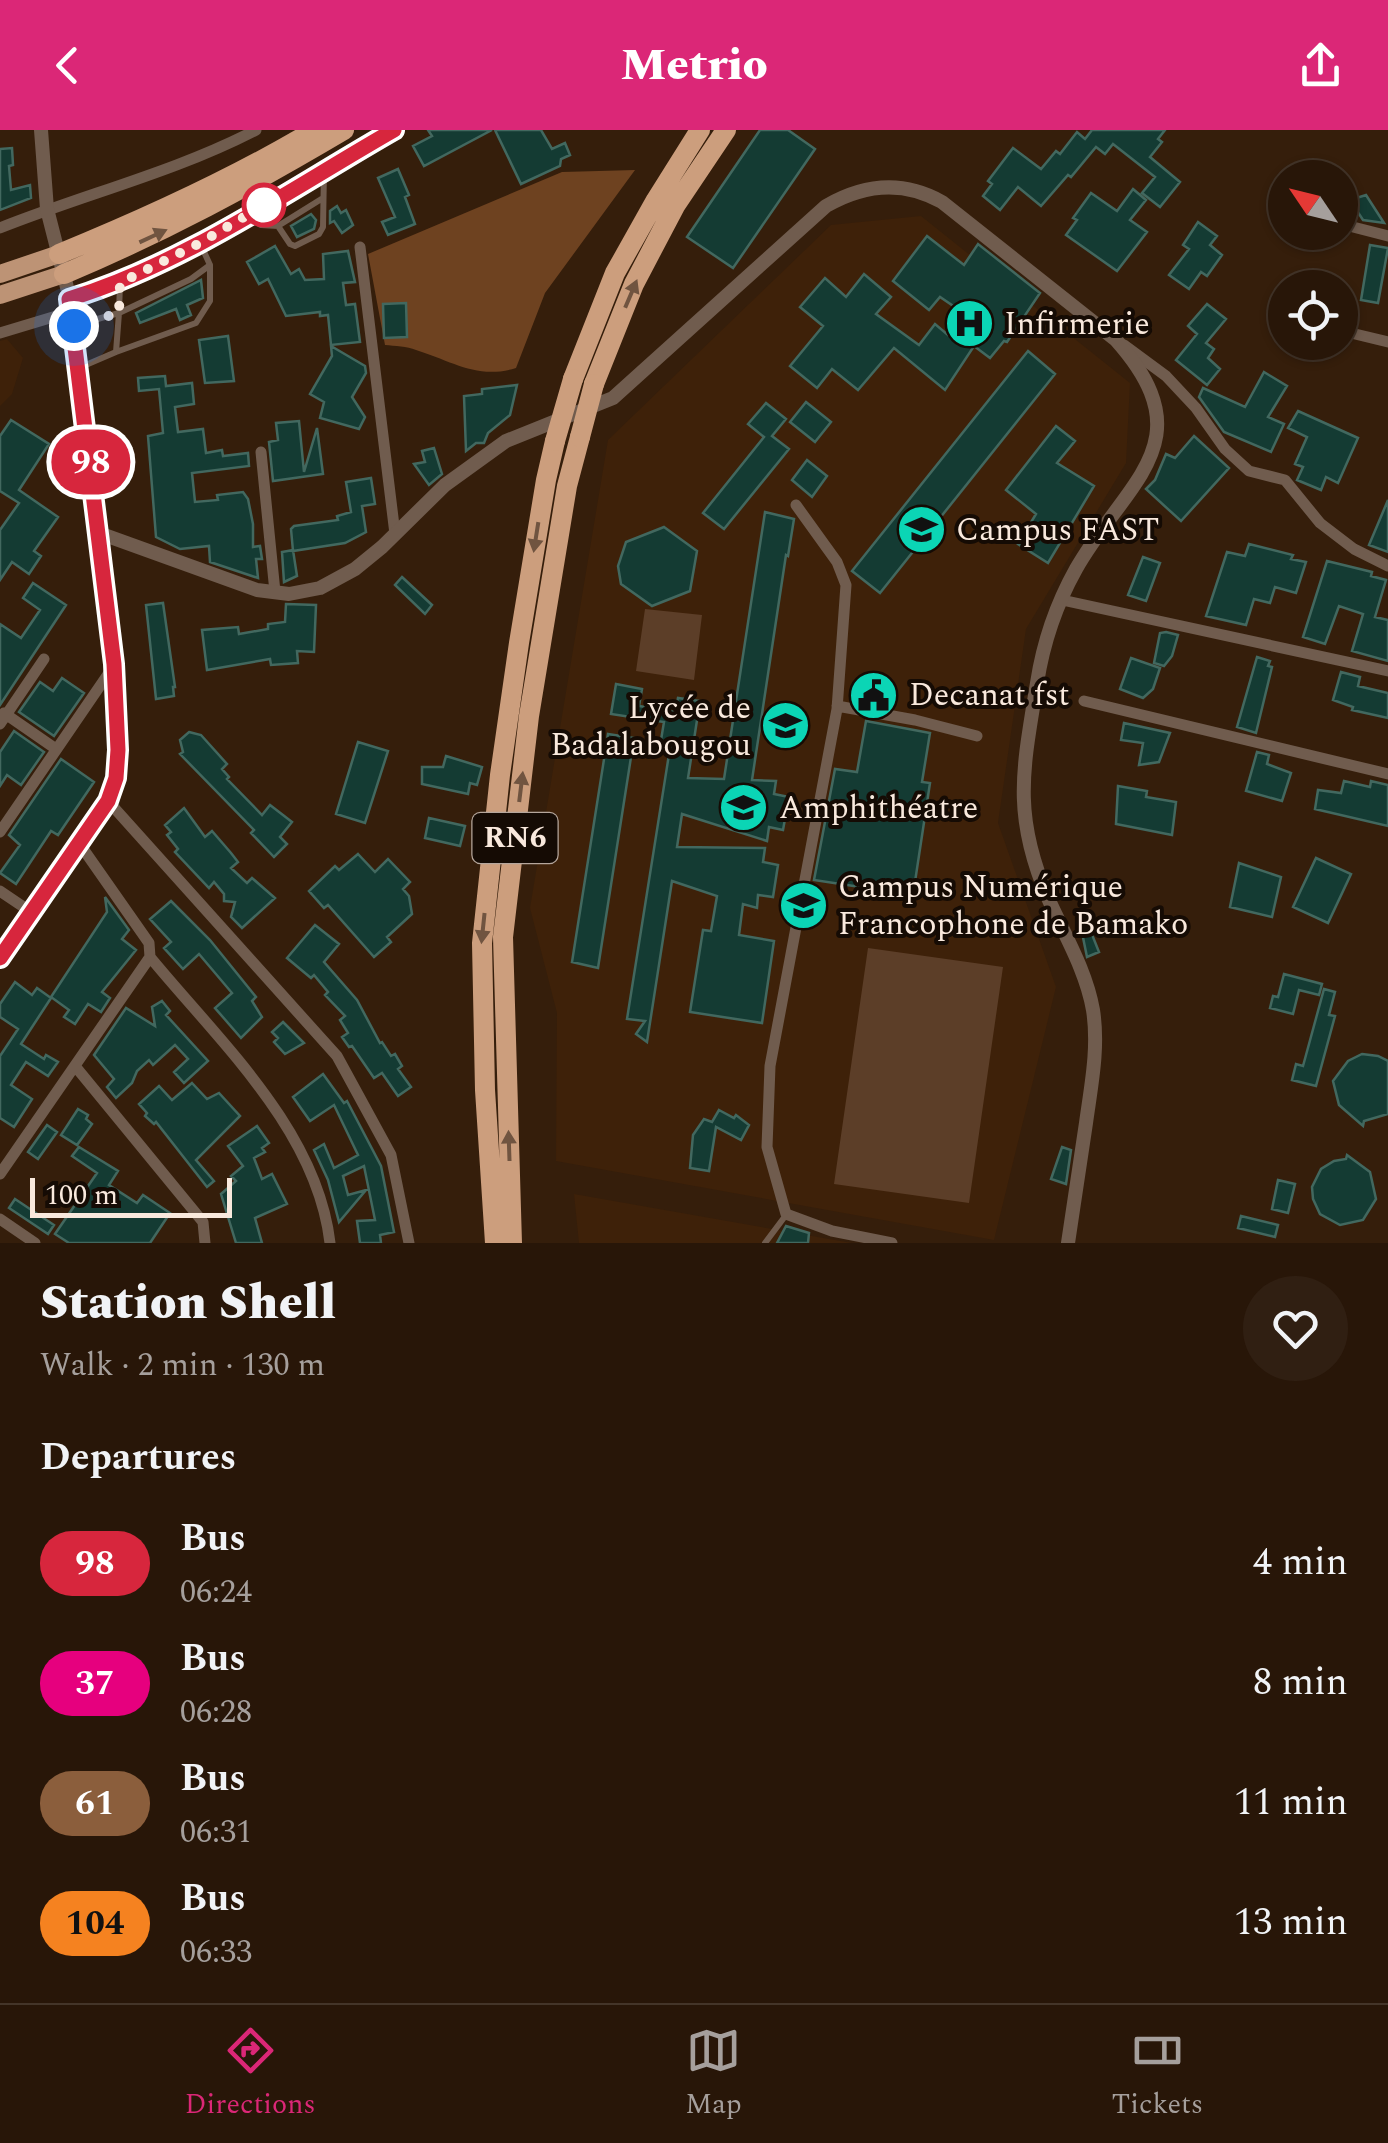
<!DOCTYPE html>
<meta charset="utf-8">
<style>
:root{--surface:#281608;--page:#301f12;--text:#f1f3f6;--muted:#a59f9c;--line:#443529;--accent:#db2777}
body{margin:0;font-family:Spectral,serif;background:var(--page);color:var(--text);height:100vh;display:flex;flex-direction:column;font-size:38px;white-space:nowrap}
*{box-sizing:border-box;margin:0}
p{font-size:32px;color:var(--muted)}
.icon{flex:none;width:55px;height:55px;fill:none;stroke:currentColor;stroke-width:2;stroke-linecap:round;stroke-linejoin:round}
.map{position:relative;height:1113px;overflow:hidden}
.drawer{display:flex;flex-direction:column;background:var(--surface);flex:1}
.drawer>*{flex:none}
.badge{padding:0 20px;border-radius:32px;font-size:35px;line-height:65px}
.needle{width:65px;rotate:305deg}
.buttons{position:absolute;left:1268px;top:30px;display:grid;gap:20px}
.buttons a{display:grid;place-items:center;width:90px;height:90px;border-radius:50%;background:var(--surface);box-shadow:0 2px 8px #0004,0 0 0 2px var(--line);font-size:50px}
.scale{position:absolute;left:30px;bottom:25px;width:202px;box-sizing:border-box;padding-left:10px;border:5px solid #f9e9dd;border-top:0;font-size:28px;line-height:35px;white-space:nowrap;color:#f9e9dd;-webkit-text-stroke:8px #150b04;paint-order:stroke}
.you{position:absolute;width:50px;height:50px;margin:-25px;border:8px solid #fff;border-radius:50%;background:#1a73e8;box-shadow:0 0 0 15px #1a73e833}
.map>.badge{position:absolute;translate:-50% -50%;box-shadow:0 0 0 5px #fff}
h2{padding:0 40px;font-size:38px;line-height:90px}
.round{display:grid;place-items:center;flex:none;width:105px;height:105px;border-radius:52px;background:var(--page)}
.overview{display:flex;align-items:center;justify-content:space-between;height:170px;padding:0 40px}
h1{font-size:48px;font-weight:800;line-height:75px}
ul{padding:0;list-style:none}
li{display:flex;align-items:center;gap:30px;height:120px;padding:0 40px}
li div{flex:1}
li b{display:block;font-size:38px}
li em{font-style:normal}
li .badge{min-width:110px;font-weight:700;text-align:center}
header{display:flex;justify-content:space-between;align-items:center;height:130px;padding:0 40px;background:var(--accent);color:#fff;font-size:45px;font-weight:800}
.dock{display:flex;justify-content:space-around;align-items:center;height:140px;border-top:2px solid var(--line);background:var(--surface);font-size:28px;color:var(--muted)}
.dock a{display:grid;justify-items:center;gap:5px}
.dock .current{color:var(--accent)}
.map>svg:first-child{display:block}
.built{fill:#3e2109}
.green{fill:#5c3e28}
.forest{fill:#6e4220}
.building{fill:#143b33;stroke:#42685f;stroke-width:2.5}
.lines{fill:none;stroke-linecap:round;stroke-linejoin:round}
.service{stroke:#705c4e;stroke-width:6}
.minor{stroke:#705c4e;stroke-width:11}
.tertiary{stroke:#705c4e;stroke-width:14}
.primary{stroke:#bd9375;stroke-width:18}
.trunk{stroke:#cc9e7d;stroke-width:20}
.trunk-bridge{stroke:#cc9e7d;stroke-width:20}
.oneway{fill:#705440}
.line-casing{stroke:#fff;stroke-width:22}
.line{stroke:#d7263d;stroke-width:15}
.walk{stroke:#f9e9dd;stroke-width:10;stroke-dasharray:0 18}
.stop-dot{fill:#fff;stroke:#d7263d;stroke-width:5}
.labels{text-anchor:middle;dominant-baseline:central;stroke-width:8;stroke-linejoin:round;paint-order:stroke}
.shield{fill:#150b04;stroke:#b5a69c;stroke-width:2.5}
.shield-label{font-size:30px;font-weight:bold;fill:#f9e9dd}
.poi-label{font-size:32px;fill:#f9e9dd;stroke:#150b04;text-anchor:start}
</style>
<header><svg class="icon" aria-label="back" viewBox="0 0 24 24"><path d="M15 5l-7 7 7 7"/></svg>Metrio<svg class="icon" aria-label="share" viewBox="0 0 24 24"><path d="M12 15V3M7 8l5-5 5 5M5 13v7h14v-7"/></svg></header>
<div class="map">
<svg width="1388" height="1113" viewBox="0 0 1388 1113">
<rect width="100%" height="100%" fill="#351e0b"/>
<path class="built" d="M921,86L1130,253L1126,333L1026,499L998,693L1056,857L994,1110L556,1031L557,883L530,778L608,310L831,95Z
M7,209L23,228L12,264L0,276V211Z
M574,1064L852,1113H579Z"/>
<path class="green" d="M645,479L702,485L694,550L636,541Z
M868,818L1003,837L969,1073L834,1054Z"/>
<path class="forest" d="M635,40L545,163L516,238C477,250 452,231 416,220C407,216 395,216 385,215L368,124L562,42Z"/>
<path class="building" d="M428,0H492L424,36L413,16L432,6Z
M495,0H541L552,19L565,13L570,25L561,29L560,36L521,54Z
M760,0H788L815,19L733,138L687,107Z
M1092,0H1165L1158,9L1162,12L1150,27L1180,52L1160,77L1142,63L1155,47L1113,14L1105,24L1096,17L1071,47L1068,45L1041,76L1018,57L1000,80L983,66L992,54L988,51L1013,18L1041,39L1056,21L1060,24L1077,2L1085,9Z
M12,18L13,35L9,36L11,60L30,55L31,68L0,80V19Z
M398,39L409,65L405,67L415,94L388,105L382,92L395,87L378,48Z
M1133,59L1146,70L1130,90L1147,102L1117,141L1066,105L1077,90L1073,88L1091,63L1117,81Z
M1366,65L1384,93L1363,90L1350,70Z
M337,76L341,83L346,80L353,95L342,103L334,91L330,93V81Z
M311,84L316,90L314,99L297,107L291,96Z
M1198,92L1217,106L1210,115L1222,125L1207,146L1201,142L1189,159L1169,145L1189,119L1183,115Z
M927,106L964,135L978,114L1040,163L1007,212L1004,211L990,228L974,216L945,260L894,218L858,260L832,239L817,258L790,236L823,196L800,177L825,148L846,167L864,144L891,167L876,184L919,215L935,194L948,205L965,184L940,167L929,180L893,151Z
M1370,115L1388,118L1378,173L1361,170Z
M275,116L291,144L299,139L305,150L324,149L323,124L348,121L355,152L343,153L346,175L355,174L360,212L331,215L328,185L320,186V182L286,186L268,149L259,154L247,132Z
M201,150L203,168L187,175L191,185L180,190L176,179L140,193L136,183Z
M406,173L407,207L384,208L383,174Z
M1207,174L1226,189L1206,213L1214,219L1208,228L1220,239L1207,255L1176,230L1197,204L1188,196Z
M228,206L234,251L205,253L199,210Z
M331,216L365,236L366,243L352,267L365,287L359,299L320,288L324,272L310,264L332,226Z
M1028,221L1055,244L880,463L852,441Z
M1264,242L1287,256L1268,287L1284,294L1271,322L1224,302L1199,267L1203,258L1245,277Z
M165,246L166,256L192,253L194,274L175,277L178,302L203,299L206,323L222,320L223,326L248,323L249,336L192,343L195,372L218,370L217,365L243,362L248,369L253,394V417L260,416L262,429H256L258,448L210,432L209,416L180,419L156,407L148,306L163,303L159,259L139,261L138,248Z
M517,255L510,285L488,303L484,313H476L466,321L464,266L482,264V259Z
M806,272L831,292L815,312L790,292Z
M766,273L786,289L772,306L789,319L724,399L703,383L764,307L748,294Z
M1298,281L1358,308L1338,353L1326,347L1321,360L1297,350L1303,337L1295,334L1307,307L1288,298Z
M11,290L49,314L19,360L58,387L34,421L41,426L29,444L12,432L0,450V400L19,373L0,361V306Z
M299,291L304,342L317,298L323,344L273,351L269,312L278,310L276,293Z
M1056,296L1075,311L1057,333L1094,356L1048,433L1018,414L1036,384L1006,360Z
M1194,306L1229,338L1181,391L1146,359L1155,350L1166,324L1175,328Z
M434,318L442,344L429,355L414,334L425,332L422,321Z
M807,330L827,346L812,367L792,350Z
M371,348L375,374L362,376L366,402L345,413L293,421L291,399L294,396L338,390L337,386L351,382L346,352Z
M1388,370V422L1369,415Z
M765,382L794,389L788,426L786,425L752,650L776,651L774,664L789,667L783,700L769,697L767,711L682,684L677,717L765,718L763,732L778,735L773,767L758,765L757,778L743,774L739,805L774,811L762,893L690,882L703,800L711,801L717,766L672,751L647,912L636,904L645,891L627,889L670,618L660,616L664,592L611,584L616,554L642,559L639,576L675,582L678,568L700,571L688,648L724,649Z
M664,397L697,421L690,461L652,476L621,454L618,436L626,412Z
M1249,414L1293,425L1291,429L1306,432L1296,463L1275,457L1270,473L1254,469L1246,495L1206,486L1227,422L1245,426Z
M293,420L297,446L284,452L282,422Z
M1143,427L1160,433L1146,471L1128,465Z
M1327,431L1372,442L1371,446L1386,450L1375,487L1388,490V531L1352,521L1363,484L1339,476L1325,514L1303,507Z
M402,447L432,475L425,484L395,455Z
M33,453L66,475L0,575V494L21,508L40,480L23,468Z
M163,473L175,557H173L174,566L156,569L146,475Z
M286,474L316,475L314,522L297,521L298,533L271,535L270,529L207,540L202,500L238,497L239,504L268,499V494L285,492Z
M1166,502L1178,505L1172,526L1164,536L1154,533L1160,503Z
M1257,527L1270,531L1268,536L1272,537L1256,603L1237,597Z
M1131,528L1160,538L1153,559L1143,568L1120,559Z
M1341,542L1360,547L1358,556L1388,563V588L1352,580L1353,577L1333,570Z
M62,548L84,563L54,606L19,582L40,552L53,561Z
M866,591L930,603L922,652L930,653L913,765L814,750L835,639L857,642Z
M1124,593L1170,603L1159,632L1139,635L1143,613L1121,610Z
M14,601L44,622L21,655L7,645L0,656V622Z
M189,602L201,605L227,634L222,639L229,647L227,649L262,685L270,675L292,692L280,707L287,714L274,727L251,703L254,700L180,624L183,622L180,610Z
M608,604L634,608L598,838L572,832Z
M358,612L388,621L365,693L336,684Z
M1257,622L1269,625L1267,634L1291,643L1282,671L1246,661Z
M446,626L482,637L477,655L470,653L468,664L422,654V637H443Z
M61,629L94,652L58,705L51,701L16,754L0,743L20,715L9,705Z
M1344,651L1370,657L1371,651L1388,655V696L1315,679L1318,660L1341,663Z
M1118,656L1147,661L1146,667L1176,672L1172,705L1116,694Z
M184,678L205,707L212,701L231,723L238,732L231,738L247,753L252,748L275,768L242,798L231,787L235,772L224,771V764L214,752L209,758L175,722L178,719L167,705L171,702L165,695Z
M429,688L465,696L460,716L425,708Z
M358,724L375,742L388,729L410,752L403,759L409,766L412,784L387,807L391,812L374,827L328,775L324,778L309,761L335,736L339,740Z
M1316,728L1351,744L1328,793L1293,777Z
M1239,733L1281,747L1272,787L1230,777Z
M105,767L129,800L122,809L136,820L102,862L110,868L101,882L88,874L75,894L64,887L69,880L51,867L107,782Z
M171,771L210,810L256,867L252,871L262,887L241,908L215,878L232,863L199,824L183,839L164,818L171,812L150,789Z
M1083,782L1085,788H1094L1096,801L1091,802L1099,822L1087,827L1078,783Z
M315,795L339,814L324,832L357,870L380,913L382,912L391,926L395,924L402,936L398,939L411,957L398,966L382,943L374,948L352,916L349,917L342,907L348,903L340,890L345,886L325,865L328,862L314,845L311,848L287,828Z
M1284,844L1322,854L1319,865L1299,860L1293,884L1270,878L1273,866L1278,867Z
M15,852L32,865L37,858L51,868L21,914L44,929L46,925L58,932L48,946L26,932L11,955L32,969L14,997L0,988V926L18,899L0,887V874Z
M1324,859L1335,862L1329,885L1335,886L1316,956L1292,950L1296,934L1303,936Z
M162,871L170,881L166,885L208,931L184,953L174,942L188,929L175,915L153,935L149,930L137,941L132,953L116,968L107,957L114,949L94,925L126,878L155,896L152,877Z
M283,892L304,913L285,924L274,912L278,908L272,902Z
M1362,924L1378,926L1388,931V984L1364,991L1363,996L1339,975L1333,951L1348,931Z
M323,944L344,973L347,971L381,1036L394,1102L380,1105L381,1113H360L357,1091L375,1090L364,1036L343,1046L348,1065L366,1060L339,1092L328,1050L314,1020L324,1014L334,1038L358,1025L334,975L310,991L293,967Z
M192,953L207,969L219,963L240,986L196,1030L214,1051L207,1057L156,992L154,994L145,986L147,983L139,974L159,956L172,970Z
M78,979L88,985L86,989L92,994L77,1015L61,1005Z
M719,980L734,988L736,985L749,995L741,1010L716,997L709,1041L690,1038L693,1005L704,989L712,992Z
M47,995L57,1002L38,1029L28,1022Z
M257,996L269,1013L262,1018L265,1022L254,1028L262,1049L272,1044L287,1074L255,1088L262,1113H236L221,1064L236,1051L231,1046L243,1036L228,1016Z
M79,1017L118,1041L109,1055L137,1073L143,1065L170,1083L150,1113H69L55,1104L97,1043L72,1026Z
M1062,1017L1071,1020L1066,1054L1051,1049Z
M1347,1025L1370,1042L1376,1069L1363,1090L1340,1095L1320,1084L1313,1069L1312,1057L1321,1039L1334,1031L1346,1029Z
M1278,1050L1295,1054L1288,1083L1272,1079Z
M15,1069L54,1095L48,1104L9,1078Z
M1241,1086L1278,1095L1275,1107L1238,1098Z
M786,1096L809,1103L808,1113H777Z"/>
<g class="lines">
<path class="service" d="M246,87L261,95L278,96L290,114L295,116L319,104L323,97L324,41
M278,96L323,68
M120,153L119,183L191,149L210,135L200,113
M76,195L119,183L116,222L81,237
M116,222L196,193L210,171V135
M765,1113L786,1085"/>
<path class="minor" d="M1353,97L1388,106
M0,98C85,64 175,42 256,0
M360,117L395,404
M69,169C185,133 289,61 394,0
M0,203L73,181
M1351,203L1388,212
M1124,215L1166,246L1196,278L1225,319L1249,341L1285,350L1320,393L1354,419L1388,436
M261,322L275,462
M796,375L837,432L846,455L837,579L770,936L767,1017L786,1084L832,1101L892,1113
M1062,470L1388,541
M1084,571L1388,644
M837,576L915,590L977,606
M4,583L56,619
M0,594L44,529
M108,671L337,926L391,1025L409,1113
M0,702L115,534
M79,713L149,813L150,827C219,911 317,1000 330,1113
M0,761L31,782
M75,936L203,1092L205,1113
M0,1044L150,827
M0,1089L35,1113"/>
<path class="tertiary" d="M99,403L257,460L289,464L320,458L355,439L382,417L445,355L506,311L613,268L826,76C864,54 903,50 942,72L1116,210C1207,312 1126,351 1076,439C1057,473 1043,514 1037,553C1023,639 1012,684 1048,768C1064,804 1086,840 1093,880C1099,918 1091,956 1086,993C1080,1033 1074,1073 1068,1113
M0,828L108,671L116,648L118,620L115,534L73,181L47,79L41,0"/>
<path class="primary" d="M0,144L59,124
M0,165L64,144"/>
<path class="trunk" d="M59,124C147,88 233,49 315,0
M64,144C164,102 251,55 344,0
M573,249L615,143L656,70L700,0
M594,254L634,154L675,76L726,0
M495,1113L485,960L482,813L500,645L519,513L546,350L555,311
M512,1113L503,807L529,586L567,356L580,307"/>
<path class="trunk-bridge" d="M580,307L594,254
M555,311L573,249"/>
</g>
<defs><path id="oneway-solid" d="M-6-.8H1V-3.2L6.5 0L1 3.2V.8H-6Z" transform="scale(2.5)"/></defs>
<g class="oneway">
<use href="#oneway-solid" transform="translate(153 106) rotate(-25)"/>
<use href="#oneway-solid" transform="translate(631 164) rotate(-67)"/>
<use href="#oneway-solid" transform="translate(536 407) rotate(99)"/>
<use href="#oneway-solid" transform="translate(521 657) rotate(-83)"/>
<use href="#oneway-solid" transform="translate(483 798) rotate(96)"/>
<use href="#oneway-solid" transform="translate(509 1016) rotate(-92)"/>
</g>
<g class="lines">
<defs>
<path id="line" d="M0,828L108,671L116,648L118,620L114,534L69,169C186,133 289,60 394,0"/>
</defs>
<use href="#line" class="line-casing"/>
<use href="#line" class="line"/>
<path class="walk" d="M74,196L119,183L120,153L200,113L271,71L264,75"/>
</g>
<defs>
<symbol id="hospital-disc" viewBox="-11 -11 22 22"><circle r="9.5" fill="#0bd5b5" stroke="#150b04"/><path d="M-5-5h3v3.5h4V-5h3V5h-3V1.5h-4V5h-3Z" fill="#111"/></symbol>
<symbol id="university-disc" viewBox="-11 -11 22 22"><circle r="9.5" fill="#0bd5b5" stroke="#150b04"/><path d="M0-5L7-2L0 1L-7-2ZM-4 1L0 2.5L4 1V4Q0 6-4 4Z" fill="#111"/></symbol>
<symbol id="civic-disc" viewBox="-11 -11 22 22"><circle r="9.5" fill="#0bd5b5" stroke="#150b04"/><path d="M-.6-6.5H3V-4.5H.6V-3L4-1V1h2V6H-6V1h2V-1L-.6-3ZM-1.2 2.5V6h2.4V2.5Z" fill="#111"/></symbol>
<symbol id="school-disc" viewBox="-11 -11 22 22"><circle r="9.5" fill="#0bd5b5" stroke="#150b04"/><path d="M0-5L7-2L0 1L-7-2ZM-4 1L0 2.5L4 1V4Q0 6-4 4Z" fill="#111"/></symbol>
</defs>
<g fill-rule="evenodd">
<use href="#hospital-disc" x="942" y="166" width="55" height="55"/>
<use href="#university-disc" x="894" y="372" width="55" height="55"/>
<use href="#civic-disc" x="846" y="538" width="55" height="55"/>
<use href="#school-disc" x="758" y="568" width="55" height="55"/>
<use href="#school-disc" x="716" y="650" width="55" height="55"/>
<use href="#university-disc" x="776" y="748" width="55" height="55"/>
</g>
<circle class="stop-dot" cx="264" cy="75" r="20"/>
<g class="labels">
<rect class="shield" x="472.5" y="683" width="85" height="50" rx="8"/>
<g class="shield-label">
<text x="515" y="708">RN6</text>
</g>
<g class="poi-label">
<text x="1004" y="194">Infirmerie</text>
<text x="956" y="400">Campus FAST</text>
<text x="909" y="565">Decanat fst</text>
<text x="751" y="578" text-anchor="end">Lycée de<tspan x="751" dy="37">Badalabougou</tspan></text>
<text x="779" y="678">Amphithéatre</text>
<text x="838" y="757">Campus Numérique<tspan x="838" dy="37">Francophone de Bamako</tspan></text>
</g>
</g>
</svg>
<div class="buttons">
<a><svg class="needle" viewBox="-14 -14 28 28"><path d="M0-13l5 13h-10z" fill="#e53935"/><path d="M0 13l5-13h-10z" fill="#a59f9c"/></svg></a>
<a><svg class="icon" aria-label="locate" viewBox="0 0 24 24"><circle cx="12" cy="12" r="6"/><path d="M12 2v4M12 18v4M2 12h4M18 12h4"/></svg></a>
</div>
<div class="scale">100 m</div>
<div class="you" style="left:74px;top:196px"></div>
<b class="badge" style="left:91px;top:332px;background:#d7263d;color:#fff">98</b>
</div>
<section class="drawer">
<div class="overview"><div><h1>Station Shell</h1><p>Walk · 2 min · 130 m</p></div><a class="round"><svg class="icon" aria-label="heart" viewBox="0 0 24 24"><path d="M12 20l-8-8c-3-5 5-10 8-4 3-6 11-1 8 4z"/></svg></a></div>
<h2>Departures</h2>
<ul>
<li><span class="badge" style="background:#d7263d;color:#fff">98</span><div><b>Bus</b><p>06:24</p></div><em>4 min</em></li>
<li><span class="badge" style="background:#e6007e;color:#fff">37</span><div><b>Bus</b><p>06:28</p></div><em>8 min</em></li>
<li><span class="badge" style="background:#8b5e3c;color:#fff">61</span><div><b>Bus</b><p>06:31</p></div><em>11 min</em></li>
<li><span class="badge" style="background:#f58220;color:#111">104</span><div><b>Bus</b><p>06:33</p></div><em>13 min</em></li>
</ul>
</section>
<nav class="dock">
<a class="current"><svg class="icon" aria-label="directions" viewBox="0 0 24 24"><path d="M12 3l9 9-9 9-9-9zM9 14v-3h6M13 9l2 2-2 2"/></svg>Directions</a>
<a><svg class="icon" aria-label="map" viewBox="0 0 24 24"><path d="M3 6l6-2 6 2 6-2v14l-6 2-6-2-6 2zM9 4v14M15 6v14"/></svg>Map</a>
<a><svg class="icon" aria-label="tickets" viewBox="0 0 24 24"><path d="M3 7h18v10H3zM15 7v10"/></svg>Tickets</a>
</nav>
